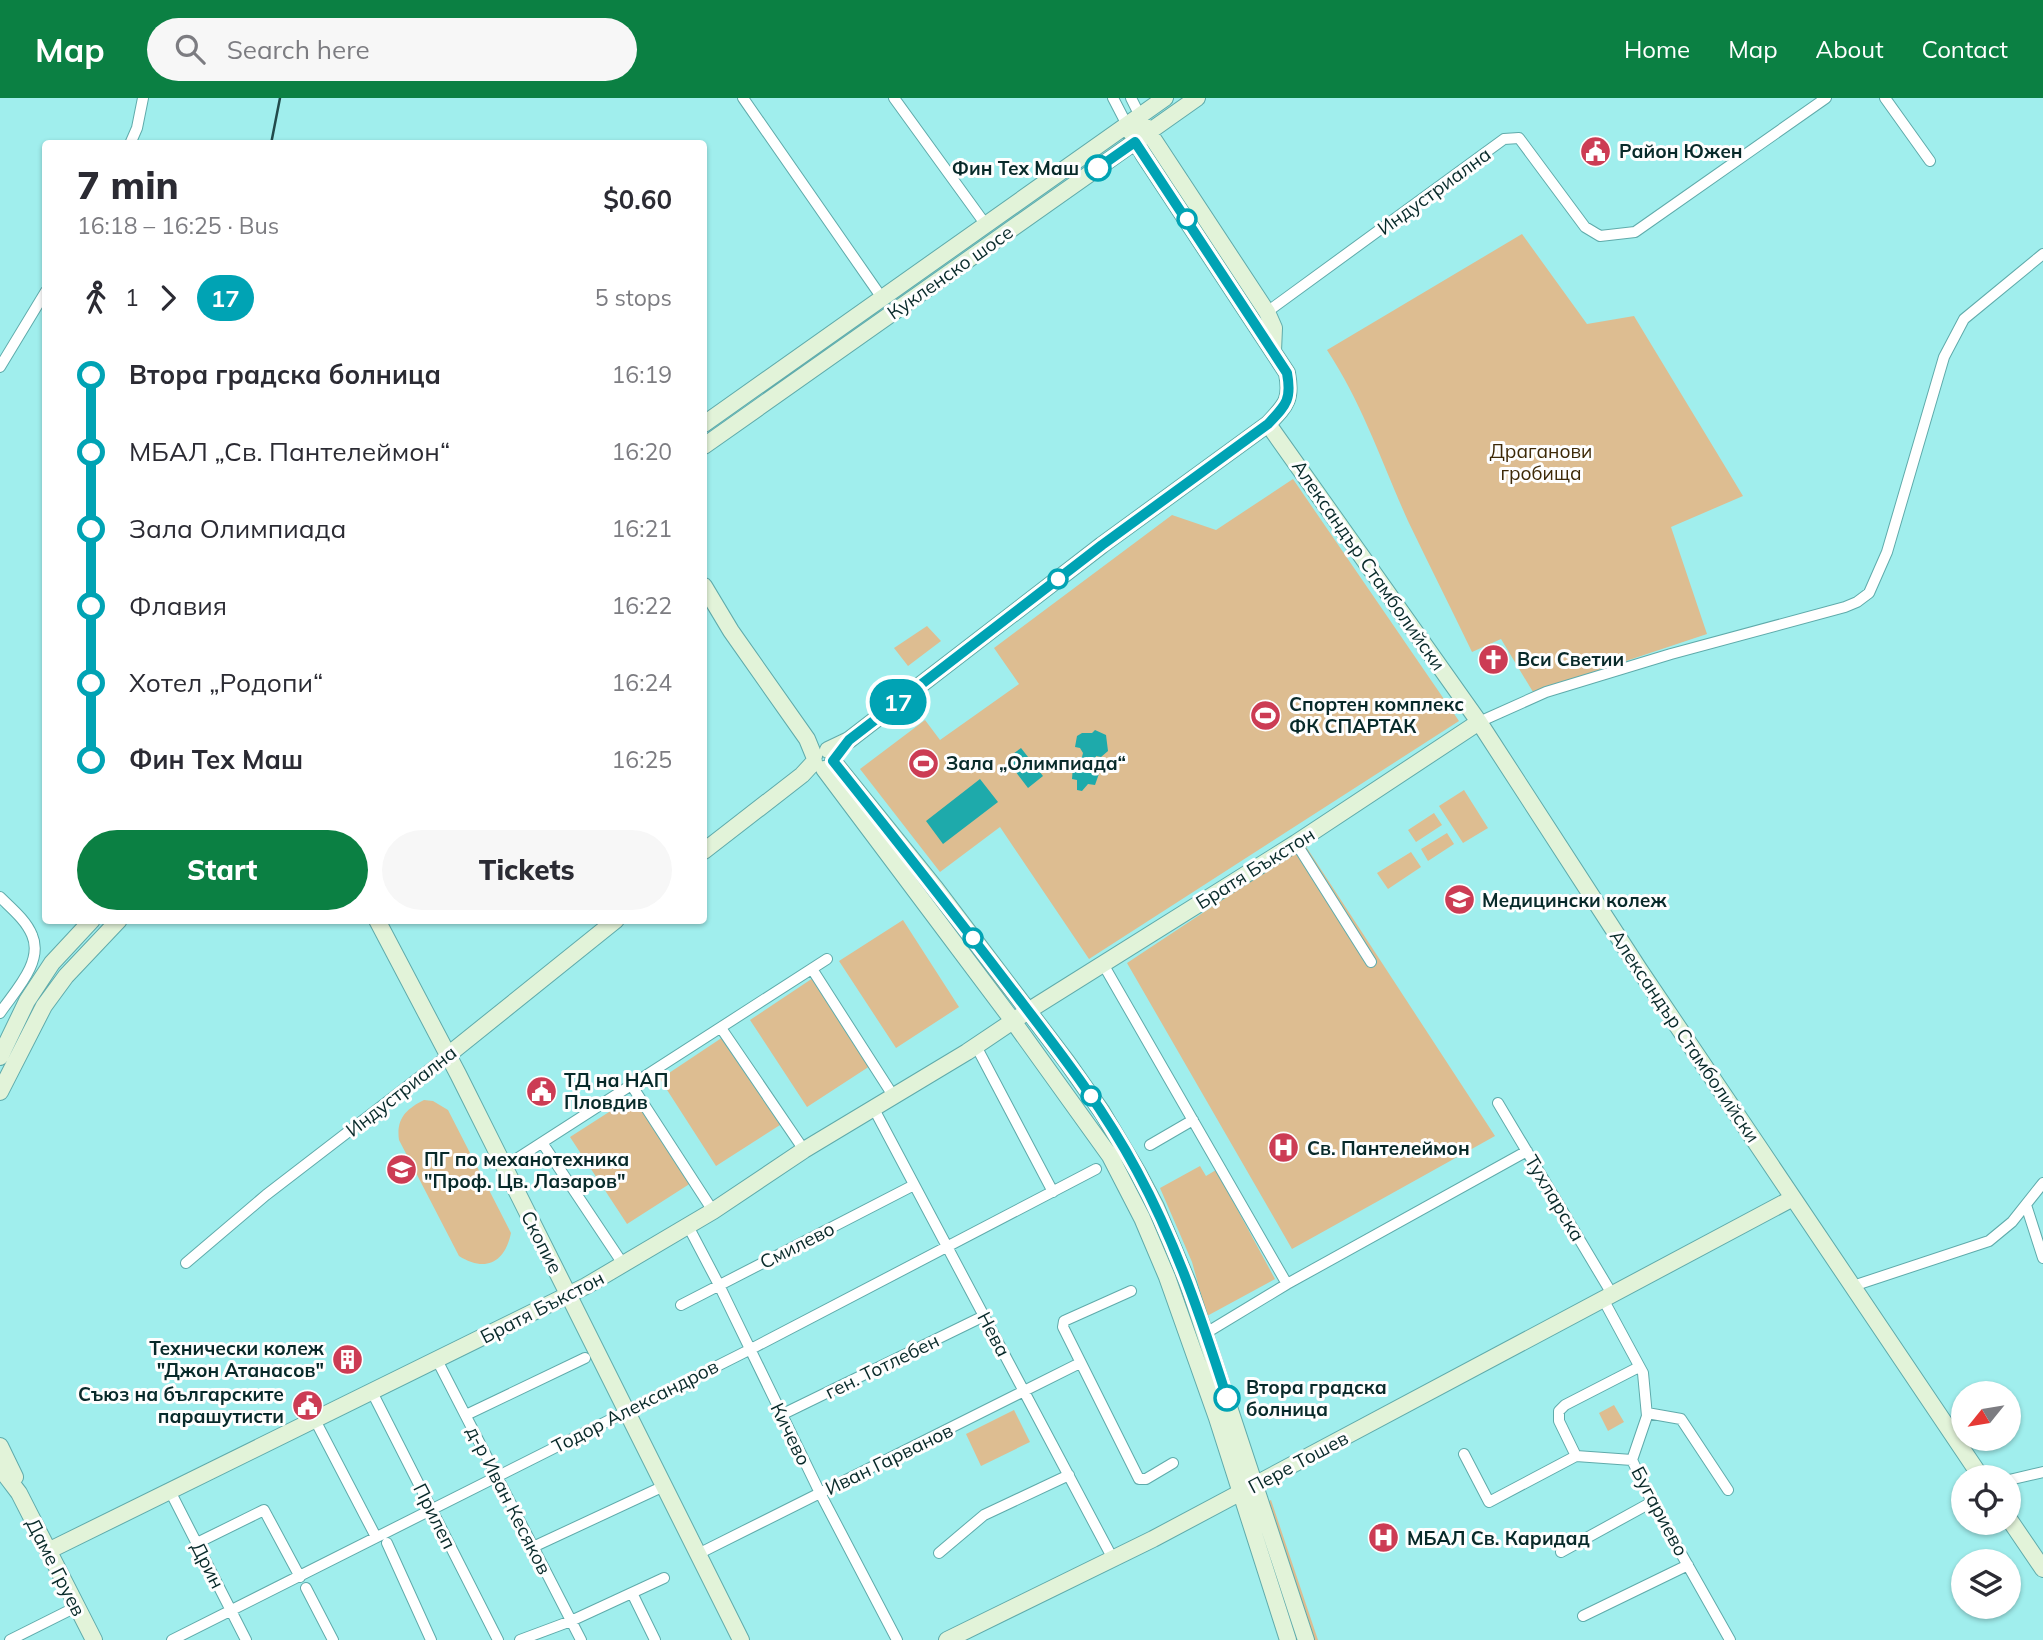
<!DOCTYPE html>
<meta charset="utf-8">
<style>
:root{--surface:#fff;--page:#f7f7f7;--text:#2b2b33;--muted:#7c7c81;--accent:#0b8043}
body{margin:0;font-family:Mulish,sans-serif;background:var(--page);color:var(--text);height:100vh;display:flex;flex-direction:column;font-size:26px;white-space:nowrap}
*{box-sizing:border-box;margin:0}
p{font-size:23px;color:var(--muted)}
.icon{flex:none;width:38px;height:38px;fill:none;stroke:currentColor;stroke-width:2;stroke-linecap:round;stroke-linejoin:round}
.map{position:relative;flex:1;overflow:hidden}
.panel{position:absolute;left:42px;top:42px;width:665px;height:784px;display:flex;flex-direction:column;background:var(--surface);border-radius:7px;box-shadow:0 2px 5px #0004}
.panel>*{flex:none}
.badge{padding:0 14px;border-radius:23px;font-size:24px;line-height:46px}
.needle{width:46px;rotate:240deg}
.tools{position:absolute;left:1951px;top:1283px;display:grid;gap:14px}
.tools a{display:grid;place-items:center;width:70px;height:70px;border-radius:50%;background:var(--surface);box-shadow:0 2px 5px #0004;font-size:35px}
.map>.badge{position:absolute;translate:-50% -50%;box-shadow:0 0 0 4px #fff}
.legs{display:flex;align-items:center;gap:10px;height:77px;padding:0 35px;font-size:23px}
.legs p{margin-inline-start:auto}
.head{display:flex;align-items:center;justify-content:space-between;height:119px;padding:0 35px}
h1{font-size:38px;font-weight:800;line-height:52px}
.action{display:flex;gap:14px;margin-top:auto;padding:14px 35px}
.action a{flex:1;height:80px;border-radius:42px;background:var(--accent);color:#fff;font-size:28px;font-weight:800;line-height:80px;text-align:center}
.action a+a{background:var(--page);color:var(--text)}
ul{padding:0 35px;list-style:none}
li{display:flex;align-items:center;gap:24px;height:77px;font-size:26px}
li i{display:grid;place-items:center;width:10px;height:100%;margin:0 9px;background:currentColor}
li i::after{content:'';width:18px;height:18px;margin:-9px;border:5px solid;border-radius:50%;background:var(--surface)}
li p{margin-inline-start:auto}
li:first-child i{background:linear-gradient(#0000 50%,currentColor 0)}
li:last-child i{background:linear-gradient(currentColor 50%,#0000 0)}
header{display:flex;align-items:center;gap:42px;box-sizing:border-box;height:98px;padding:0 35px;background:var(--accent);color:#fff}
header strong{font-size:33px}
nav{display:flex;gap:38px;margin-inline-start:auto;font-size:24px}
.search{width:490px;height:63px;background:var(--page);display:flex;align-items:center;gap:18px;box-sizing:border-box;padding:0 24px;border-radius:38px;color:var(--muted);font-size:26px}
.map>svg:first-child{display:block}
.green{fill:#ddbd91}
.water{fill:#1eaaab}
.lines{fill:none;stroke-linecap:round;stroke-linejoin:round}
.street-casing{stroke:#5fabab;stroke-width:12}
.secondary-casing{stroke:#5fabab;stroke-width:18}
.street{stroke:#fff;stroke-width:10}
.secondary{stroke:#e2f3d9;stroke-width:16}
.rail{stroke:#214b4b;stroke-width:2.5}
.line-1-casing{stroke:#fff;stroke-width:16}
.line-1{stroke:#00a3b4;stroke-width:10}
.stop-1-dot{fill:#fff;stroke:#00a3b4;stroke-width:3.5}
.labels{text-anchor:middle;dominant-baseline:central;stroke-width:6;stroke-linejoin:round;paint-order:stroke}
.poi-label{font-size:19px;font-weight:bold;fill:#082a2a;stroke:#fefefe;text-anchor:start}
.stop-label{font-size:19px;font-weight:bold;fill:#082a2a;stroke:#fefefe;text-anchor:end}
.street-label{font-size:19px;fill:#082a2a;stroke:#fefefe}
.park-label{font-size:19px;fill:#3d2907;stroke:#fefefe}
</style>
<header>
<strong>Map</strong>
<div class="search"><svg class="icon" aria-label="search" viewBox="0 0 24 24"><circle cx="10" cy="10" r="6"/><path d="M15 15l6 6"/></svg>Search here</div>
<nav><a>Home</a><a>Map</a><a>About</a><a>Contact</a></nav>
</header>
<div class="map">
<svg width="2043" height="1542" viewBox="0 0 2043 1542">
<rect width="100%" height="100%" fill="#a0eeed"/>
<path class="green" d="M1522,136L1587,226L1634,218L1743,398L1671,429L1707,536L1533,594L1501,541L1472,554C1451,510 1429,467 1408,423C1382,365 1362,305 1327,252Z
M1293,381L1459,623L1089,861L1000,729L940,774L860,671L925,622L940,642L1019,586L994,550L1172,417L1216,432Z
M927,528L941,543L908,568L894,550Z
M845,689L1008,894L1003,897Z
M1464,692L1488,730L1463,745L1439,708Z
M1434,715L1442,727L1416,744L1408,732Z
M1447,735L1454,746L1428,763L1421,751Z
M1305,747L1495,1038L1292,1151L1127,865Z
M1411,754L1421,769L1388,791L1377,775Z
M903,822L959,909L896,950L839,863Z
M813,880L870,968L807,1009L750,922Z
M723,939L780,1027L716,1068L660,981Z
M634,998L691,1085L627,1126L570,1039Z
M424,1002L433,1003L448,1012L511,1135C505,1164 486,1175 459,1158L399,1042C396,1021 406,1011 424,1002Z
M1200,1068L1206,1078L1216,1072L1275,1181L1207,1218L1192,1164L1160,1090Z
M1614,1307L1624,1324L1608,1333L1599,1315Z
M1014,1312L1030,1344L981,1368L966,1336Z
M1271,1402L1318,1542H1312L1265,1405Z"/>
<path class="water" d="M1095,632L1106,637L1108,653L1101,659L1096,658L1095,664L1098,665L1097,669L1101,670L1095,687L1088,686L1082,693L1077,692V682L1072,681L1073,668L1079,669L1077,659H1082L1083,655L1080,650L1075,649L1077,638L1082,635H1092Z
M1021,650L1043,678L1028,690L1006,661Z
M980,681L998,704L943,746L926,723Z"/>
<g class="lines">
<defs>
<path id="street" d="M743,0L882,200
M894,0L986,127
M1113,0L1127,27
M1131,0L1140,18
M1885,0L1930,63
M130,46L137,30L143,0
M1267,214L1504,41L1519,40L1585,129L1600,138L1635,134L1826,0
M0,269L46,193
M1479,624L1546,594L1671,556L1845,509L1857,504L1869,495L1887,454L1944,259L1964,221L2043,156
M1296,745L1371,864
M0,799C11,810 26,822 32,837C44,864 14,894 0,915
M1103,866L1287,1186
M812,871L894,999
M721,930L804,1052
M976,948L1053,1094
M632,988L713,1113
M1498,1005L1612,1196
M874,1011L1113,1461
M543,1046L623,1166
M1150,1047L1193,1022
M504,1069L827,861
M2026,1107L2043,1160
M688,1128L719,1187L820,1395L897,1542
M186,1165L266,1097L448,957
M1853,1188L1989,1143L2012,1124L2043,1085
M1131,1193L1064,1223L1063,1229L1139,1381H1146L1173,1365
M1603,1201L1643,1275L1647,1318L1632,1362L1652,1404L1730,1542
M681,1207L914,1087
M1206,1235L1287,1186L1527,1053
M437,1262L581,1542
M372,1294L498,1542
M1647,1315L1681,1321L1728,1392
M466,1317L585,1260
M781,1317L984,1218
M315,1322L376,1439
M1464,1356L1489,1404L1576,1358L1632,1362
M1576,1358L1559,1323V1313L1565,1307L1639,1269
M2009,1382L2043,1374
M170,1393L246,1542
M197,1445L264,1412L300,1479
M387,1445L431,1542
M533,1449L664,1388
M1561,1454L1652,1404
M939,1455L984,1417L1069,1377
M698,1456L1080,1265
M306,1490L333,1542
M632,1495L655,1542
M1583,1518L1688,1467
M10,1542L76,1509
M172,1542L751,1251L1096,1071
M520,1542L571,1523L664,1480"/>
<path id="secondary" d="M1144,27L1267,214L1274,230L1273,253
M704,326L1165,0
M1268,326L1479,624L1639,871L1981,1379
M704,348L1197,0
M704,488L731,533L807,641L814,658
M828,652L849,642L1102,447L1268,326C1286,307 1292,302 1287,275L1143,56L1127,27
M833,663L936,791L1067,964L1102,1014L1137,1073L1156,1109L1188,1185L1306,1542
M824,671L1013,923L1110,1058L1142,1120L1167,1179L1217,1320L1288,1542
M704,753L802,677L814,664
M377,822L458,976L741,1542
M448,957L616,822
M0,959L27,903L52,865L92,822
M0,994L44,908L66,878L119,822
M0,1348L15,1379
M0,1370L19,1395L94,1542
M2009,1421L2043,1471
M48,1453L586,1188L713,1113L804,1052L967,954L1028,913L1296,745L1479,624
M947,1542L1153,1441L1793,1100"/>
</defs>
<use href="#street" class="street-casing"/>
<use href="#secondary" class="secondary-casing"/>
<use href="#street" class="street"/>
<use href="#secondary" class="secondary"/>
<path class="rail" d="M271,46L280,0"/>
</g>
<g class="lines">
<defs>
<path id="line-1" d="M1098,70L1135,44L1287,275C1292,302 1286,307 1268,326L1102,447L849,642L833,663C893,738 952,813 1010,889C1055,948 1102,1007 1137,1073C1176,1145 1202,1222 1227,1300"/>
</defs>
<use href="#line-1" class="line-1-casing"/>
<use href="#line-1" class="line-1"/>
</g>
<defs>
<symbol id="civic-disc" viewBox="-11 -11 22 22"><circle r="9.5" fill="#cc3c54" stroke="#fefefe"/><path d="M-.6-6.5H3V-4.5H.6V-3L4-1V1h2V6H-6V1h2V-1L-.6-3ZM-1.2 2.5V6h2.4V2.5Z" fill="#fff"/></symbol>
<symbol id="church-disc" viewBox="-11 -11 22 22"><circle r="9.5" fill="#cc3c54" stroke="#fefefe"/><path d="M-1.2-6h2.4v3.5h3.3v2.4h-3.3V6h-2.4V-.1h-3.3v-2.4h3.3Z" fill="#fff"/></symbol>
<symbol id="stadium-disc" viewBox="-11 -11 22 22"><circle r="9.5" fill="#cc3c54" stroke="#fefefe"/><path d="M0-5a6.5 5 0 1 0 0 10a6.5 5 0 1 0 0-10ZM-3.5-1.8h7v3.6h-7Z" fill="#fff"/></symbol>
<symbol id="university-disc" viewBox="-11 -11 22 22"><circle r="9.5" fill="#cc3c54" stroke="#fefefe"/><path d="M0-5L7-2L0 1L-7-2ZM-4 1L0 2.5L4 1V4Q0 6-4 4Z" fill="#fff"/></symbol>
<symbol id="hospital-disc" viewBox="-11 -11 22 22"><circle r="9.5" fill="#cc3c54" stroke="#fefefe"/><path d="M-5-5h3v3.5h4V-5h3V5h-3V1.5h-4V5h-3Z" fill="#fff"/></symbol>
<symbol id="school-disc" viewBox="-11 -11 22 22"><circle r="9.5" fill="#cc3c54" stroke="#fefefe"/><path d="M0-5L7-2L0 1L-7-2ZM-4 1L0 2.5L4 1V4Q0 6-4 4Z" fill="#fff"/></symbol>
<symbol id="building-disc" viewBox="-11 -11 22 22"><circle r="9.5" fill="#cc3c54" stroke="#fefefe"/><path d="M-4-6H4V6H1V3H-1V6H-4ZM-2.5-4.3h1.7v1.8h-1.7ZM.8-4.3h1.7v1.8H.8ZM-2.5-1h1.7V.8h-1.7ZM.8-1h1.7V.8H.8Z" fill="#fff"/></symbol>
</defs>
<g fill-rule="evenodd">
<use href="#civic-disc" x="1578" y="36" width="35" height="35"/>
<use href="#church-disc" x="1476" y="544" width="35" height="35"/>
<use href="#stadium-disc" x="1248" y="600" width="35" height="35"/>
<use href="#stadium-disc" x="906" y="648" width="35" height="35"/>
<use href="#university-disc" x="1442" y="784" width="35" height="35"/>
<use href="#civic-disc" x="524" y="976" width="35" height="35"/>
<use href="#hospital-disc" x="1266" y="1032" width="35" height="35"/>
<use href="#school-disc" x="384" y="1054" width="35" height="35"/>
<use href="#building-disc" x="330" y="1244" width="35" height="35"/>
<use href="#civic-disc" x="290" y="1290" width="35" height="35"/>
<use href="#hospital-disc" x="1366" y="1422" width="35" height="35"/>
</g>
<g class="stop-1-dot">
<circle cx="1098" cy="70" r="12"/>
<circle cx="1187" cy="121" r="9"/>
<circle cx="1058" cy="481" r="9"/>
<circle cx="973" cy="840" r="9"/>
<circle cx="1091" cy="998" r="9"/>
<circle cx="1227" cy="1300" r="12"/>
</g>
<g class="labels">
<g class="poi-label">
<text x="1619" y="53">Район Южен</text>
<text x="1517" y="561">Вси Светии</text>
<text x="1289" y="606">Спортен комплекс<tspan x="1289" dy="22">ФК СПАРТАК</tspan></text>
<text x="946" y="665">Зала „Олимпиада“</text>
<text x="1482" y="802">Медицински колеж</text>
<text x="564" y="982">ТД на НАП<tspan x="564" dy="22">Пловдив</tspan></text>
<text x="1307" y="1050">Св. Пантелеймон</text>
<text x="424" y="1061">ПГ по механотехника<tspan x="424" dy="22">"Проф. Цв. Лазаров"</tspan></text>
<text x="324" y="1250" text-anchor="end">Технически колеж<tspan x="324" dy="22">"Джон Атанасов"</tspan></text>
<text x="284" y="1296" text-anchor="end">Съюз на българските<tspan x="284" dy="22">парашутисти</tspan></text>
<text x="1407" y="1440">МБАЛ Св. Каридад</text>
</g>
<g class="stop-label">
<text x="1079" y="70">Фин Тех Маш</text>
<text x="1246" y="1289" text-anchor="start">Втора градска<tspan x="1246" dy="22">болница</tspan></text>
</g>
<g class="street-label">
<text transform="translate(1434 93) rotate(-36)">Индустриална</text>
<text transform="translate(950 174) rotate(-35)">Кукленско шосе</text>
<text transform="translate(1369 467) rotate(55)">Александър Стамболийски</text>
<text transform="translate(1255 770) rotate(-32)">Братя Бъкстон</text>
<text transform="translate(1685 938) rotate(56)">Александър Стамболийски</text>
<text transform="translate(401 993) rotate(-38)">Индустриална</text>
<text transform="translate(1555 1100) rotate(59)">Тухларска</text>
<text transform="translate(542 1144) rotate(63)">Скопие</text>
<text transform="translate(797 1147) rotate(-27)">Смилево</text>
<text transform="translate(542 1209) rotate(-27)">Братя Бъкстон</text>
<text transform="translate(994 1236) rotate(62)">Нева</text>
<text transform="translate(882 1268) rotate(-26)">ген. Тотлебен</text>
<text transform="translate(635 1308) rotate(-27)">Тодор Александров</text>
<text transform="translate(791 1336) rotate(64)">Кичево</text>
<text transform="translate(889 1361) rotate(-26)">Иван Гарванов</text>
<text transform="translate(1298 1364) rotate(-28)">Пере Тошев</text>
<text transform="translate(509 1402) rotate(63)">д-р Иван Кесяков</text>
<text transform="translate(1660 1413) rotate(62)">Бугариево</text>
<text transform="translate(435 1418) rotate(63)">Прилеп</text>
<text transform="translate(208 1467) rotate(63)">Дрин</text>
<text transform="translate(56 1469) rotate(63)">Даме Груев</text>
</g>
<g class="park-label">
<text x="1541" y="353">Драганови<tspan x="1541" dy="22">гробища</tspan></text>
</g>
</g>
</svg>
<div class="tools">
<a><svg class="needle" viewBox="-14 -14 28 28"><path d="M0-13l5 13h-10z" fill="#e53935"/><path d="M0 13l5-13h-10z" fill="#7c7c81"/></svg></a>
<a><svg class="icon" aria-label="locate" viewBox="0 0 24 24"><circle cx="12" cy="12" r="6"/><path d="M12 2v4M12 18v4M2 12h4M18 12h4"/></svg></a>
<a><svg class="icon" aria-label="layers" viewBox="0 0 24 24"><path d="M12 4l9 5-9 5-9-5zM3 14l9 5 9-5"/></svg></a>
</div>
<b class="badge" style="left:898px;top:604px;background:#00a3b4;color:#fff">17</b>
<section class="panel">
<div class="head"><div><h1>7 min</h1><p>16:18 – 16:25 · Bus</p></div><b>$0.60</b></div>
<div class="legs"><svg class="icon" aria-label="walk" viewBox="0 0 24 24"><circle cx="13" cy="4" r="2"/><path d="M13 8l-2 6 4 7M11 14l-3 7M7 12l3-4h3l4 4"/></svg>1<svg class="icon" aria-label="forward" viewBox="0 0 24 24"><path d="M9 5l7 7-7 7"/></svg><b class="badge" style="background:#00a3b4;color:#fff">17</b><p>5 stops</p></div>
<ul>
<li><i style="color:#00a3b4"></i><b>Втора градска болница</b><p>16:19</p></li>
<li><i style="color:#00a3b4"></i><span>МБАЛ „Св. Пантелеймон“</span><p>16:20</p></li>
<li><i style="color:#00a3b4"></i><span>Зала Олимпиада</span><p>16:21</p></li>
<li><i style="color:#00a3b4"></i><span>Флавия</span><p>16:22</p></li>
<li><i style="color:#00a3b4"></i><span>Хотел „Родопи“</span><p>16:24</p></li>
<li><i style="color:#00a3b4"></i><b>Фин Тех Маш</b><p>16:25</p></li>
</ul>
<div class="action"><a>Start</a><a>Tickets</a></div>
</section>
</div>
